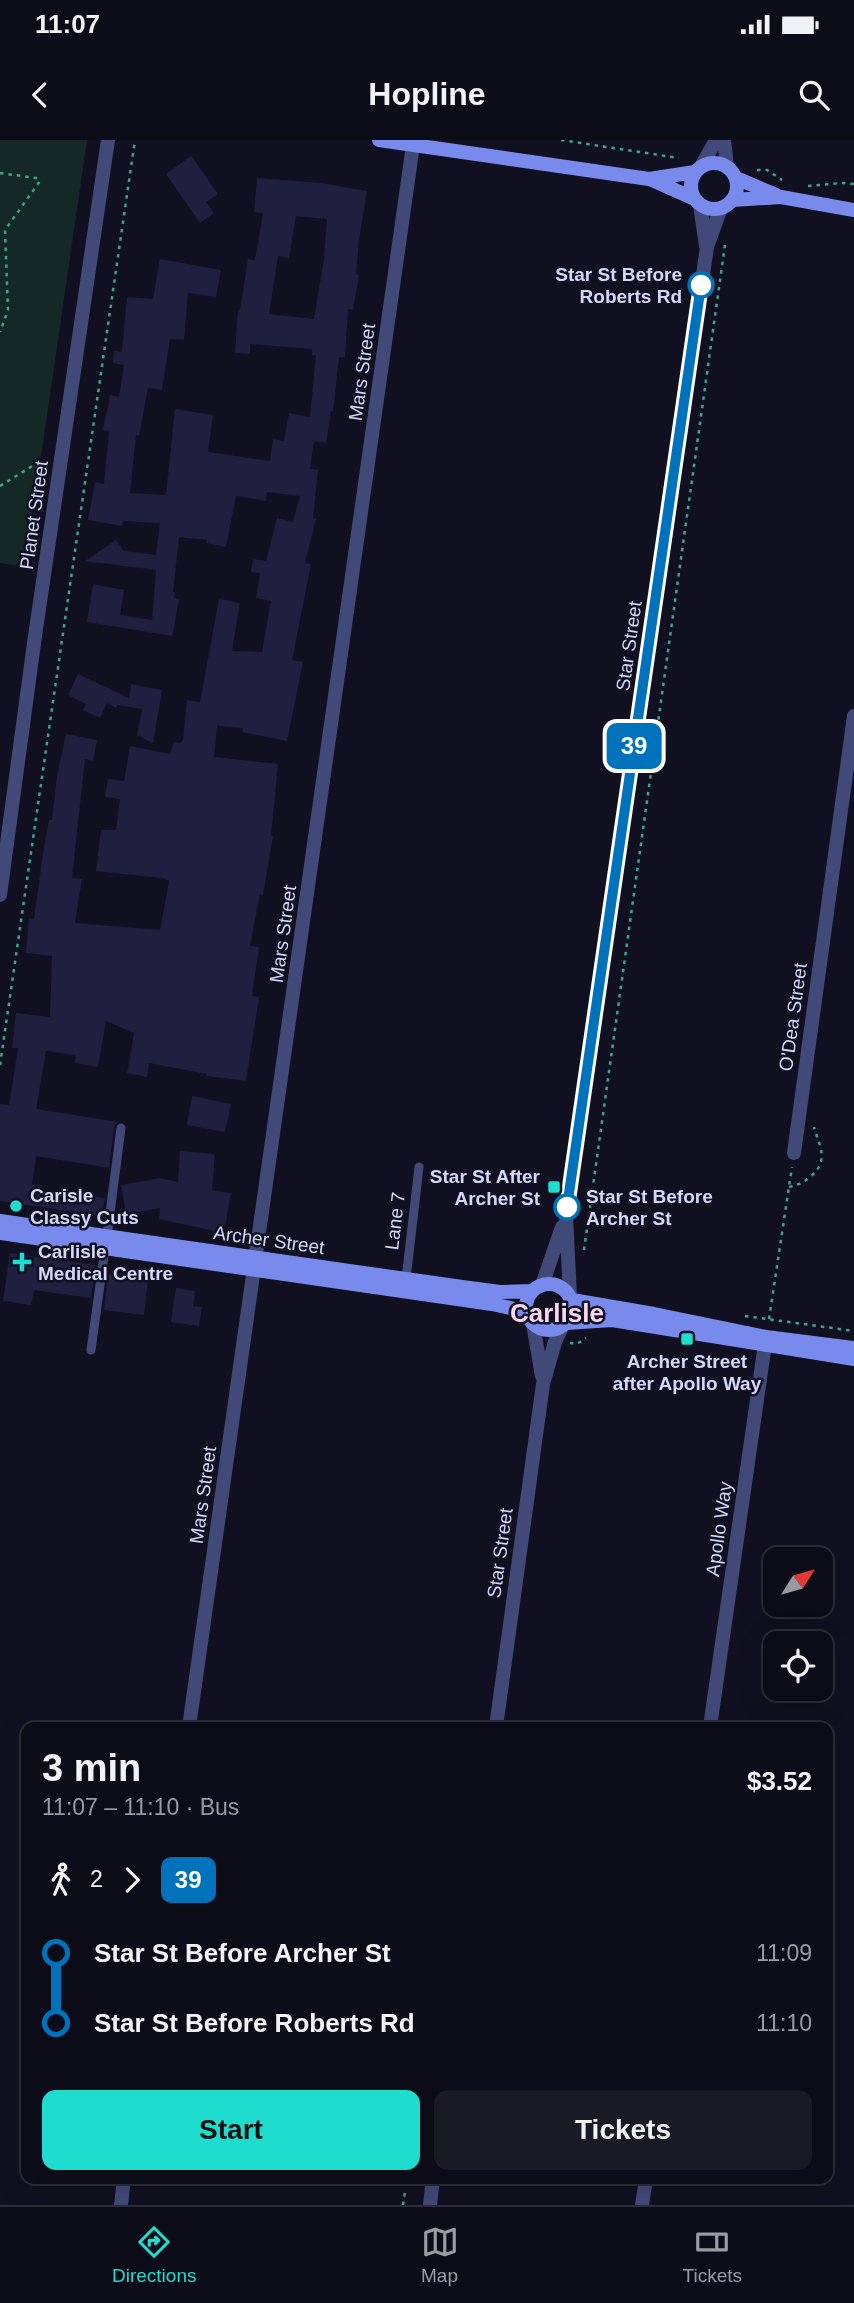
<!DOCTYPE html>
<meta charset="utf-8">
<style>
:root{--surface:#0c0c18;--page:#1a1a25;--text:#f1f3f6;--muted:#9a9ba2;--line:#2c2c37;--accent:#1edcce}
body{margin:0;font-family:Arial,sans-serif;background:var(--page);color:var(--text);height:100vh;display:flex;flex-direction:column;font-size:26px;white-space:nowrap}
*{box-sizing:border-box;margin:0}
p{font-size:23px;color:var(--muted)}
.icon{flex:none;width:38px;height:38px;fill:none;stroke:currentColor;stroke-width:2;stroke-linecap:round;stroke-linejoin:round}
.map{position:relative;flex:1;overflow:hidden}
.details{position:absolute;left:21px;top:1582px;width:812px;height:462px;display:flex;flex-direction:column;background:var(--surface);border-radius:14px;box-shadow:0 7px 28px #0002,0 0 0 2px var(--line)}
.details>*{flex:none}
.badge{padding:0 14px;border-radius:10px;font-size:24px;line-height:46px}
.needle{width:46px;rotate:53deg}
.controls{position:absolute;left:763px;top:1407px;display:grid;gap:14px}
.controls a{display:grid;place-items:center;width:70px;height:70px;border-radius:14px;background:var(--surface);box-shadow:0 7px 28px #0002,0 0 0 2px var(--line);font-size:35px}
.map>.badge{position:absolute;translate:-50% -50%;box-shadow:0 0 0 4px #fff}
.legs{display:flex;align-items:center;gap:10px;height:77px;padding:0 21px;font-size:23px}
.legs p{margin-inline-start:auto}
.headline{display:flex;align-items:center;justify-content:space-between;height:119px;padding:0 21px}
h1{font-size:38px;font-weight:600;line-height:52px}
.button{display:flex;gap:14px;margin-top:auto;padding:14px 21px}
.button a{flex:1;height:80px;border-radius:14px;background:var(--accent);color:#111;font-size:28px;font-weight:600;line-height:80px;text-align:center}
.button a+a{background:var(--page);color:var(--text)}
ul{padding:0 21px;list-style:none}
li{display:flex;align-items:center;gap:24px;height:70px;font-size:26px}
li i{display:grid;place-items:center;width:10px;height:100%;margin:0 9px;background:currentColor}
li i::after{content:'';width:18px;height:18px;margin:-9px;border:5px solid;border-radius:50%;background:var(--surface)}
li p{margin-inline-start:auto}
li:first-child i{background:linear-gradient(#0000 50%,currentColor 0)}
li:last-child i{background:linear-gradient(currentColor 50%,#0000 0)}
.status{display:flex;justify-content:space-between;align-items:center;height:49px;padding:0 35px;background:var(--surface);direction:ltr}
.status svg{height:19px;fill:currentColor}
header{display:flex;justify-content:space-between;align-items:center;height:91px;padding:0 21px;background:var(--surface);font-size:32px;font-weight:600}
.tabs{display:flex;justify-content:space-around;align-items:center;height:98px;border-top:2px solid var(--line);background:var(--surface);font-size:19px;color:var(--muted)}
.tabs a{display:grid;justify-items:center;gap:4px}
.tabs .current{color:var(--accent)}
.map>svg:first-child{display:block}
.green{fill:#142925}
.building{fill:#201f3f;fill-rule:evenodd}
.lines{fill:none;stroke-linecap:round;stroke-linejoin:round}
.path{stroke:#3ea48c;stroke-width:2.5;stroke-dasharray:3.5 5;stroke-linecap:butt}
.service{stroke:#414979;stroke-width:9}
.minor{stroke:#414979;stroke-width:14}
.tertiary{stroke:#414979;stroke-width:14}
.secondary{stroke:#798aed;stroke-width:14}
.line-1-casing{stroke:#fff;stroke-width:16}
.line-1{stroke:#0072bc;stroke-width:10}
.stop-1-dot{fill:#fff;stroke:#0072bc;stroke-width:3.5}
.poi-dot{fill:#1edcce;stroke:#101020;stroke-width:2.5}
.labels{text-anchor:middle;dominant-baseline:central;stroke-width:5;stroke-linejoin:round;paint-order:stroke}
.stop-label{font-size:19px;font-weight:bold;fill:#d5d7f9;stroke:#101020;text-anchor:end}
.street-label{font-size:19px;fill:#d5d7f9;stroke:#101020}
.poi-label{font-size:19px;font-weight:bold;fill:#d5d7f9;stroke:#101020;text-anchor:start}
.district-label{font-size:26px;font-weight:bold;fill:#fad7f3;stroke:#101020}
</style>
<div class="status"><b>11:07</b><svg viewBox="0 0 49 12"><path d="M0 12V9h3v3zM5 12V6h3v6zM10 12V3h3v9zM15 12V0h3v12zM26 1h20v11H26zM47 4h2v5h-2z"/></svg></div>
<header><svg class="icon" aria-label="back" viewBox="0 0 24 24"><path d="M15 5l-7 7 7 7"/></svg>Hopline<svg class="icon" aria-label="search" viewBox="0 0 24 24"><circle cx="10" cy="10" r="6"/><path d="M15 15l6 6"/></svg></header>
<div class="map">
<svg width="854" height="2065" viewBox="0 0 854 2065">
<rect width="100%" height="100%" fill="#101020"/>
<path class="green" d="M0,0H87L25,427L0,423Z"/>
<path class="building" d="M191,16L218,54L206,62L214,73L200,83L166,34Z
M257,38L321,43L367,51L359,100L356,134L359,135L353,170L348,169L345,217H339L333,272L331,271L326,303L314,301L310,329L318,330L313,378L316,379L305,423L311,424L292,520L303,522L287,601L242,592L243,588L217,586L214,617L278,624L271,696H273L263,755L260,754L250,806L259,807L252,856L259,857L246,941L207,936V934L149,923L147,937L127,933L134,893L106,881L98,927L75,923L76,915L46,911L36,969L118,982L114,987L109,1028L36,1016L32,1044L40,1045V1049L105,1058L102,1076L0,1061V964L9,965L18,908H12L16,873L50,877L52,816L26,813L29,778L34,779L43,713L49,680H52L57,636L66,594L97,600L93,621L85,619L72,738L82,739L75,783L160,790L169,741L162,738L96,731L101,690H116L120,659L105,657L108,639L124,641L130,606L170,614L174,602L180,603L183,601L187,560L200,562L219,459L240,463L232,511L262,512L271,461L256,458L260,433L251,432L253,419L266,421L277,378L293,382L300,356L267,352L266,361L236,356L226,407L206,403L207,400L179,397L173,452H175L174,458L179,459L172,496L87,482L93,444L124,450L120,475L152,480L156,430L85,421L116,400L124,411L156,415L160,383L123,381L122,386L88,380L95,342L104,344L109,291L103,290L110,255L119,257L124,225L113,223L114,211L122,212L127,157L153,159L160,119L221,130L216,157L188,153L184,200L170,199L162,250L148,248L139,296L136,295L130,353L166,355L175,269L213,275L208,312L270,321L273,299L284,301L289,273L310,277L316,215H312V209L250,204V214L235,213L238,170H240L248,119L255,120L263,73L254,72ZM296,76L327,79L324,119L314,179L269,174L278,116L289,118Z
M78,534L129,558L131,544L162,550L153,603L137,595L142,569L118,565L116,568L107,563L100,578L83,570L86,564L68,555Z
M192,956L231,964L225,992L187,985Z
M180,1011L215,1014L212,1050L231,1053L224,1093L159,1079L160,1068L126,1074L121,1045L160,1038L178,1042Z
M10,1113L96,1125L91,1158L34,1150L31,1165L3,1161Z
M108,1134L148,1140L144,1175L104,1170Z
M176,1148L195,1151L193,1166L202,1167L199,1186L171,1182Z"/>
<g class="lines">
<path class="path" d="M561,0L679,18
M757,30H767L782,40
M0,33L36,38L40,41L5,90L8,170L0,192
M808,46L841,43L854,44
M0,346L42,320
M0,925L135,0
M789,1047C798,1045 802,1043 809,1038C830,1021 820,1008 814,987
M584,1110L725,105
M745,1176L854,1191
M769,1179L792,1027
M570,1203L577,1204L586,1198
M403,2065L405,2052"/>
<path class="service" d="M107,1096L121,988
M406,1139L419,1027
M91,1210L105,1108"/>
<path class="minor" d="M724,0L727,26
M702,25L716,0
M0,755L35,496L108,0
M794,1013L854,576
M189,1587L413,5
M710,1587L766,1197
M121,2065L124,2039
M642,2065L646,2039"/>
<path class="tertiary" d="M700,65L706,106
M542,1145L562,1087
M570,1156L566,1076L707,107L721,68
M533,1184L542,1236
M496,1587L543,1244L555,1202L562,1187
M430,2065L433,2039"/>
<path class="secondary" d="M379,0L649,39L695,32
M691 46a23 23 0 1 1 46 0a23 23 0 1 1-46 0Z
M736,38L776,55
M650,39L695,59
M732,60L781,57L854,70
M0,1081L462,1147L500,1152L532,1151
M0,1093L492,1164L515,1169L528,1178
M526 1167a23 23 0 1 1 46 0a23 23 0 1 1-46 0Z
M572,1160L654,1174L766,1197L854,1208
M566,1183L612,1180L854,1219"/>
</g>
<g class="lines">
<defs>
<path id="line-1" d="M567,1067L701,145"/>
</defs>
<use href="#line-1" class="line-1-casing"/>
<use href="#line-1" class="line-1"/>
</g>
<g class="stop-1-dot">
<circle cx="701" cy="145" r="12"/>
<circle cx="567" cy="1067" r="12"/>
</g>
<g class="poi-dot">
<rect x="547" y="1040" width="14" height="14" rx="3.5"/>
<circle cx="16" cy="1066" r="7"/>
<path d="M18.5 1111.5h7v7h7v7h-7v7h-7v-7h-7v-7h7z"/>
<rect x="680" y="1192" width="14" height="14" rx="3.5"/>
</g>
<g class="labels">
<g class="stop-label">
<text x="682" y="134">Star St Before<tspan x="682" dy="22">Roberts Rd</tspan></text>
<text x="586" y="1056" text-anchor="start">Star St Before<tspan x="586" dy="22">Archer St</tspan></text>
</g>
<g class="street-label">
<text transform="translate(362 232) rotate(-82)">Mars Street</text>
<text transform="translate(34 375) rotate(-82)">Planet Street</text>
<text transform="translate(629 506) rotate(-82)">Star Street</text>
<text transform="translate(283 794) rotate(-82)">Mars Street</text>
<text transform="translate(793 877) rotate(-82)">O'Dea Street</text>
<text transform="translate(395 1081) rotate(-83)">Lane 7</text>
<text transform="translate(269 1100) rotate(8)">Archer Street</text>
<text transform="translate(203 1355) rotate(-82)">Mars Street</text>
<text transform="translate(719 1389) rotate(-82)">Apollo Way</text>
<text transform="translate(500 1413) rotate(-82)">Star Street</text>
</g>
<g class="poi-label">
<text x="540" y="1036" text-anchor="end">Star St After<tspan x="540" dy="22">Archer St</tspan></text>
<text x="30" y="1055">Carisle<tspan x="30" dy="22">Classy Cuts</tspan></text>
<text x="38" y="1111">Carlisle<tspan x="38" dy="22">Medical Centre</tspan></text>
<text x="687" y="1221" text-anchor="middle">Archer Street<tspan x="687" dy="22">after Apollo Way</tspan></text>
</g>
<g class="district-label">
<text x="557" y="1173">Carlisle</text>
</g>
</g>
</svg>
<div class="controls">
<a><svg class="needle" viewBox="-14 -14 28 28"><path d="M0-13l5 13h-10z" fill="#e53935"/><path d="M0 13l5-13h-10z" fill="#9a9ba2"/></svg></a>
<a><svg class="icon" aria-label="locate" viewBox="0 0 24 24"><circle cx="12" cy="12" r="6"/><path d="M12 2v4M12 18v4M2 12h4M18 12h4"/></svg></a>
</div>
<b class="badge" style="left:634px;top:606px;background:#0072bc;color:#fff">39</b>
<section class="details">
<div class="headline"><div><h1>3 min</h1><p>11:07 – 11:10 · Bus</p></div><b>$3.52</b></div>
<div class="legs"><svg class="icon" aria-label="walk" viewBox="0 0 24 24"><circle cx="13" cy="4" r="2"/><path d="M13 8l-2 6 4 7M11 14l-3 7M7 12l3-4h3l4 4"/></svg>2<svg class="icon" aria-label="forward" viewBox="0 0 24 24"><path d="M9 5l7 7-7 7"/></svg><b class="badge" style="background:#0072bc;color:#fff">39</b></div>
<ul>
<li><i style="color:#0072bc"></i><b>Star St Before Archer St</b><p>11:09</p></li>
<li><i style="color:#0072bc"></i><b>Star St Before Roberts Rd</b><p>11:10</p></li>
</ul>
<div class="button"><a>Start</a><a>Tickets</a></div>
</section>
</div>
<nav class="tabs">
<a class="current"><svg class="icon" aria-label="directions" viewBox="0 0 24 24"><path d="M12 3l9 9-9 9-9-9zM9 14v-3h6M13 9l2 2-2 2"/></svg>Directions</a>
<a><svg class="icon" aria-label="map" viewBox="0 0 24 24"><path d="M3 6l6-2 6 2 6-2v14l-6 2-6-2-6 2zM9 4v14M15 6v14"/></svg>Map</a>
<a><svg class="icon" aria-label="tickets" viewBox="0 0 24 24"><path d="M3 7h18v10H3zM15 7v10"/></svg>Tickets</a>
</nav>
